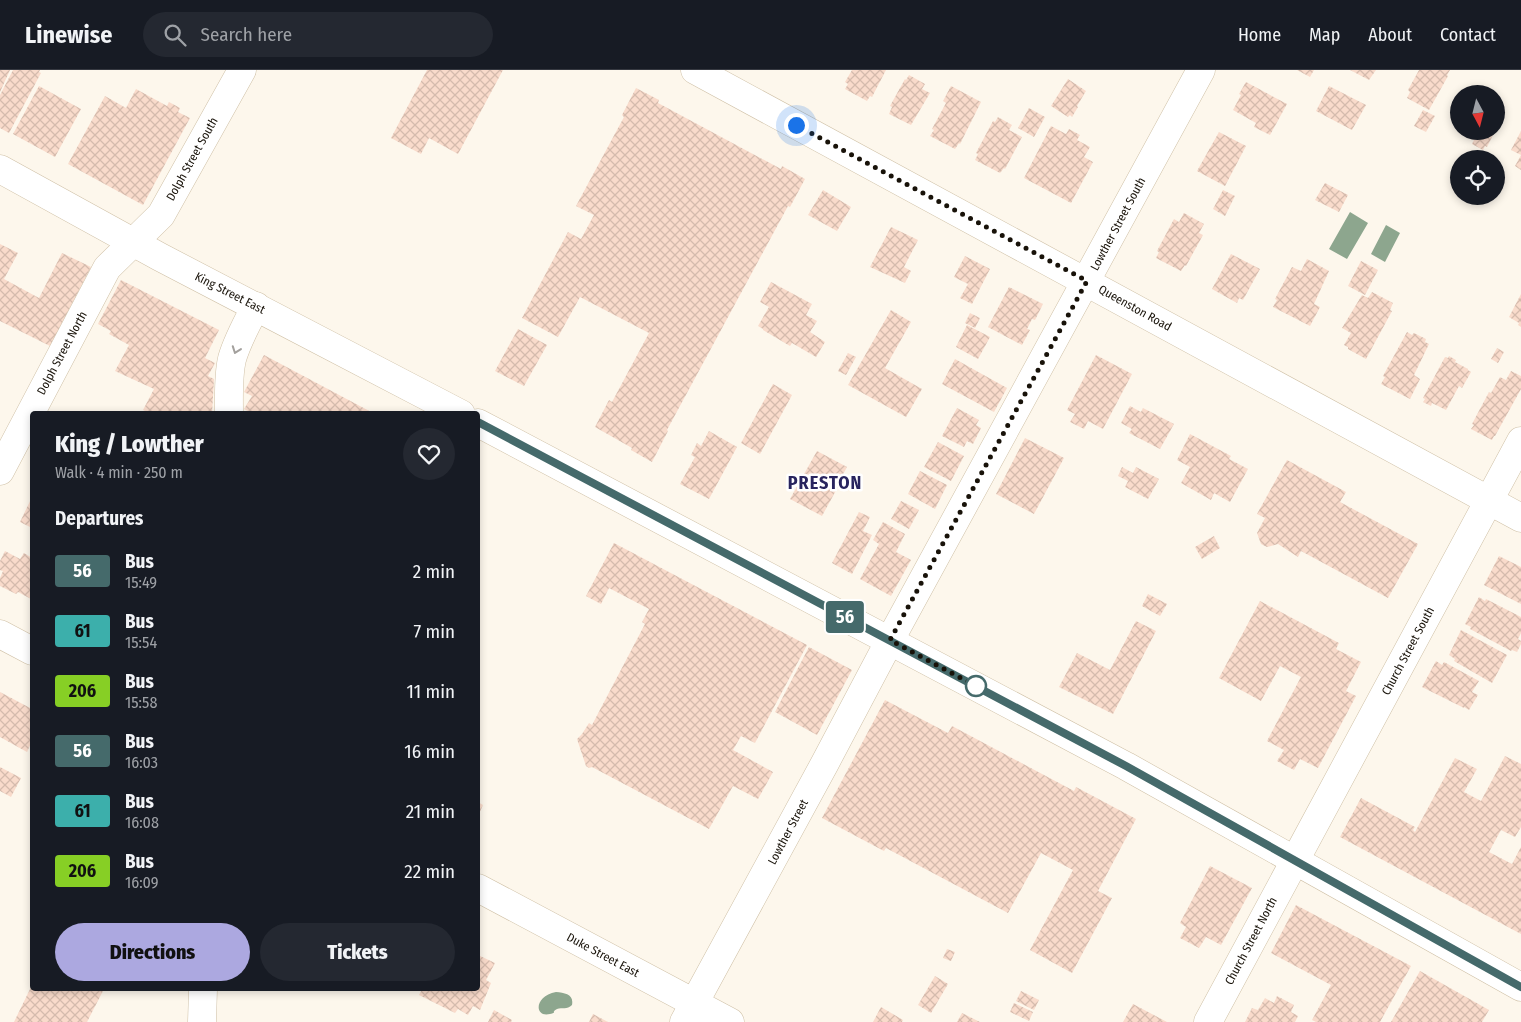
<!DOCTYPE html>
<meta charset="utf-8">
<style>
:root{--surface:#171b24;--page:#242831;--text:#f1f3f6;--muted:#9ea1a6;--line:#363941;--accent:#aca8e0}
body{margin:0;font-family:"Fira Sans Condensed",sans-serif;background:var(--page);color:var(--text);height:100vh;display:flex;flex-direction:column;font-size:19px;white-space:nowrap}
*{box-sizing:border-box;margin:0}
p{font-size:16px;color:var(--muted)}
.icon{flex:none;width:28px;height:28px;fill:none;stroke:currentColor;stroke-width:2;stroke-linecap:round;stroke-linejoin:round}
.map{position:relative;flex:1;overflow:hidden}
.details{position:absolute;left:30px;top:341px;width:450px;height:580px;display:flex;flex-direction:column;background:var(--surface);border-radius:5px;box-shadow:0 2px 8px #0003}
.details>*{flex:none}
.badge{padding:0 10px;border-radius:4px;font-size:18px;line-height:32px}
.needle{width:32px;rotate:173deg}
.buttons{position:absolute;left:1450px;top:15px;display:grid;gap:10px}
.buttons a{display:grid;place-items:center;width:55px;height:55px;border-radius:50%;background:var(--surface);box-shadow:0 2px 8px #0003;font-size:25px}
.you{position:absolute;width:25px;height:25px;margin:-12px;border:4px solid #fff;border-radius:50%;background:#1a73e8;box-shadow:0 0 0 8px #1a73e833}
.map>.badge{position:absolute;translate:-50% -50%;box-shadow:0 0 0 2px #fff}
h2{padding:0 25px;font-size:19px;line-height:45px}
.round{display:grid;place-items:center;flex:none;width:52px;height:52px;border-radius:26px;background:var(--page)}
.summary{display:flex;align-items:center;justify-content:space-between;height:85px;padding:0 25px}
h1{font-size:24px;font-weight:800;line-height:38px}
.primary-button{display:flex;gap:10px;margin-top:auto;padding:10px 25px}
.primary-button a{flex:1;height:58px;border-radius:30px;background:var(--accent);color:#111;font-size:20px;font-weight:800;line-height:58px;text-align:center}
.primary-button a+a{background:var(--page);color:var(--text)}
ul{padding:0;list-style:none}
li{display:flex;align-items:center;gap:15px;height:60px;padding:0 25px}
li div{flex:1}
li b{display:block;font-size:19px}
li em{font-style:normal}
li .badge{min-width:55px;font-weight:700;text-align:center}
header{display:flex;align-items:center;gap:30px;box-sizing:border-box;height:70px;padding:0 25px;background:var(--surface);border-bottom:1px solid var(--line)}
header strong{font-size:24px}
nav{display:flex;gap:28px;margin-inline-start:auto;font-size:18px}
.search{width:350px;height:45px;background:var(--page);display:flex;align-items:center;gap:12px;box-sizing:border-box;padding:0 18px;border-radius:28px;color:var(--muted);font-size:19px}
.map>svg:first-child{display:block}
.water{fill:#8da68e}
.building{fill:url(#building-cross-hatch)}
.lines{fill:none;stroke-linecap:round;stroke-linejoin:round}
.minor-casing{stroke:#cfc0a6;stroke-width:29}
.major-casing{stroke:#cfc0a6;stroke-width:29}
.minor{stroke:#fff;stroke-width:28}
.major{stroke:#fff;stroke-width:28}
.oneway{stroke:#a3a09d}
.line-casing{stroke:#fff;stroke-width:11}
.line{stroke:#456a6b;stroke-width:8}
.walk{stroke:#181209;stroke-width:5;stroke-dasharray:0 9}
.stop-dot{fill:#fff;stroke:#456a6b;stroke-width:2.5}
.labels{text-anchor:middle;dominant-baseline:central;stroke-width:5;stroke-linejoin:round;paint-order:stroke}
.street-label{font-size:12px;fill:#181209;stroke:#fff}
.district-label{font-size:18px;font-weight:bold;letter-spacing:1px;fill:#28245e;stroke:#fff}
</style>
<header>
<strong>Linewise</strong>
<div class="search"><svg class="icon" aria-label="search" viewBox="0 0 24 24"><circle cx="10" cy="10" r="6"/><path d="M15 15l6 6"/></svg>Search here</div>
<nav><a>Home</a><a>Map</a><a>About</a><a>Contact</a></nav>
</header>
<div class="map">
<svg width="1521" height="952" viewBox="0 0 1521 952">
<defs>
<pattern id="building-cross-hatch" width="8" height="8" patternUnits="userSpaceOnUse" patternTransform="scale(1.25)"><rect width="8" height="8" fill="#f9dbcb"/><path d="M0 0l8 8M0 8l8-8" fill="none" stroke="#d5bbad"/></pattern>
</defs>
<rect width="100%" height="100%" fill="#fdf7ec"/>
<path class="water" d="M1350,142L1368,153L1347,189L1329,179Z
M1386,155L1400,163L1385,192L1371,184Z
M556,922C565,923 574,924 572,935C567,940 562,937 557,939C550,943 558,942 550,944C534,948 534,926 556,922Z"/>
<path class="building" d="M0,0H10L0,22Z
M13,0H40L39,2L41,3L9,63L0,58V25Z
M427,0H503L458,84L429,68L421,84L391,68Z
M852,0H886L872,27L870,26L867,31L845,19L848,14L845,12Z
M1297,0H1314L1310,7Z
M1350,0H1376L1369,10Z
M1419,0H1450L1447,5L1448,6L1429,40L1407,28L1410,22L1408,20Z
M909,5L925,14L922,19L930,23L911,55L889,44L892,37L890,36L905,9L906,10Z
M1068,9L1086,21L1077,36L1078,37L1072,47L1070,45L1068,47L1051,36Z
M1246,12L1287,34L1270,65L1254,57L1256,53L1233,40L1241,25L1239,24Z
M39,16L81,39L55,87L13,64Z
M951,16L981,32L960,74L959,73L955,79L930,66L934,60L932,59L946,33L943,31Z
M1329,16L1366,35L1352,60L1316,41Z
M636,18L659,30L658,33L781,99L782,96L805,109L790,137L788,136L667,360L668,361L652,392L631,380L632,378L595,357L609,330L612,332L649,263L580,227L558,267L522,248L568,162L581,169L594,145L576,136L624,47L622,45Z
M136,19L167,36L169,32L180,38L178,42L190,48L143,135L68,94L105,26L126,38Z
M1029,38L1045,47L1034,67L1018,58Z
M1423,40L1435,46L1426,62L1414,56Z
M1496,43L1503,47L1496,60Z
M998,47L1012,55L1009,60L1022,67L1005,99L1004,98L1000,103L975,90L978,84L976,83L993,51L995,52Z
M1051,56L1066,64L1069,59L1080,65L1077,70L1090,77L1084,87L1093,92L1071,133L1024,108Z
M1458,61H1495L1487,77L1485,76L1483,80L1472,74L1474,70Z
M1521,61V100L1515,96L1521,85L1511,80Z
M1219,62L1246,76L1225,116L1197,101Z
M1480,82L1491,89H1477Z
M1325,113L1348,125L1339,142L1315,130Z
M823,120L851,137L837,161L808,145Z
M1223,120L1235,126L1225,146L1213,139Z
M1184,143L1204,154L1199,163L1203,165L1186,196L1185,195L1181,201L1156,188L1159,182L1157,181L1174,149L1179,152Z
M891,157L918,170L904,197L911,201L905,213L870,197Z
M0,174L18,183L4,209L39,228L62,183L91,197L50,276L0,251Z
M1231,184L1260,199L1243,230L1239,228L1237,233L1212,219Z
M965,186L990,199L972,234L960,228L968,214L954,207Z
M1307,189L1329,201L1314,234L1320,237L1310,256L1273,237L1277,230L1275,229L1292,197L1301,201Z
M1361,191L1378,200L1365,225L1348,216Z
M121,210L219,260L205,288L215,293L208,306L214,309L212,344H151L143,340L154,319L115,301L129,275L109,264L111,261L98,254Z
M771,212L812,234L806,245L817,251L810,262L825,272L816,287L792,273L790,276L763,260V259L758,256L769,237L760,232Z
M1009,217L1043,234L1035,250L1032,249L1027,259L1030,260L1022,275L988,257Z
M1372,222L1393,233L1390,240L1392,241L1366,289L1348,279V277L1344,275L1351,263L1342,258L1362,225L1368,228Z
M1521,224V257L1518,255L1519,253L1509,247Z
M891,240L911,252L885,298L922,319L906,347L848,315Z
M970,243L980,248L975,258L965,253Z
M967,255L990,267L978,289L956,277Z
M518,259L547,275L524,316L495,301Z
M1407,262L1412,265L1414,263L1426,269L1425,272L1429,274L1414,305L1420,309L1410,329L1381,314L1385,307L1383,306Z
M1497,278L1504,282L1498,293L1491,289Z
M848,283L856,287L846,305L838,301Z
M264,285L341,326L375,344H253L244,339L252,326L244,322Z
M1096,285L1132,304L1103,359L1088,351L1084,359L1070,352L1075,344L1067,340Z
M1449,286L1456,290L1455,292L1468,299V300L1471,302L1462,318L1459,316L1446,340L1432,333L1431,336L1423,332L1425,329L1423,328L1445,287L1448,288Z
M955,289L1007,318L994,342L942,314Z
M1511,301L1521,306V319L1495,366H1494L1492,370L1471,359L1474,355L1472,354L1489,322L1491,323L1500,307L1506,310Z
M773,314L792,325L760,384L741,373Z
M1130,336L1141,342L1143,338L1174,354L1160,379L1129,363L1132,359L1121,353Z
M957,338L979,350L976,355L981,358L973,374L967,371L964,377L942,366Z
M709,361L737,377L709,429L680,414L695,387L691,385L697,373L701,376Z
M1190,364L1231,386L1229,389L1248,399L1230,432L1214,423L1211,430L1181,413L1190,397L1177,390Z
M1025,368L1064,388L1034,444L996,424Z
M938,372L964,386L951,411L924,397Z
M817,381L847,397L838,414L839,415L822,446L790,429Z
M1287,390L1346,422L1340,432L1418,474L1388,528L1301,481L1298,487L1278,474L1267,477L1261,474L1257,463L1265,448L1257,444Z
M1122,397L1133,403L1136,397L1159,409L1148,429L1125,417L1128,411L1118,406Z
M920,401L947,415L935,439L908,424Z
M32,427V458L20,452Z
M901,431L919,440L909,459L891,449Z
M859,442L870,447L863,461L872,465L852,504L832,493Z
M883,452L905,464L896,482L911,490L891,526L860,509L879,474L873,470Z
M1214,466L1220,478L1202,489L1195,477Z
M614,473L807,575L755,673L741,666L733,680L773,702L758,729L733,716L709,759L592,697L589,698L586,696L577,669L582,664L589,653L592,655L645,554L642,552L649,539L609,518L601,534L586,526Z
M5,481L20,489L24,483L32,488L31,529L18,522L16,524L0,516V508L3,501L0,500V491Z
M1499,486L1521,497V534L1484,515Z
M1148,524L1167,534L1160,546L1142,536Z
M1479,527L1485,531L1486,529L1521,547V563L1518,569L1521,571V574L1517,582L1512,580L1511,581L1470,559L1471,557L1465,554Z
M1260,531L1339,573L1336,579L1361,592L1346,621L1356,626L1318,698L1300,689L1294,700L1277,691L1284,680L1267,671L1301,607L1280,596L1261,631L1219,608Z
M1136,551L1156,561L1113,644L1059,617L1077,583L1110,600Z
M1461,560L1507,585L1492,613L1454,591L1455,589L1449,585Z
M809,577L852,600L817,665L775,642Z
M1436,591L1442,595L1444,592L1479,611L1472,622L1478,625L1469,640L1464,637V638L1422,617Z
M0,622L32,639V671L27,682L0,667Z
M885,630L948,663L952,656L1074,721L1076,717L1136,749L1098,821L1112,828L1072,903L1030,880L1073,800L1041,783L1008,843L886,778L884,781L822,748Z
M1505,686L1521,694V757L1515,767L1501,760L1489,782L1512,794L1521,777V864L1340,767L1361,728L1415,757L1413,760L1415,762L1455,688L1477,699L1464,722L1481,731Z
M0,697L21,708L11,727L0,721Z
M478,732L483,735L478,746Z
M1210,796L1252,818L1221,875L1206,867L1199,878L1180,868L1186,857L1180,853Z
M1296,835L1411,896L1380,952H1316L1312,950L1331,915L1271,883Z
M947,879L955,882L951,891L943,888Z
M478,885L495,893L486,910L491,913L480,940L473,936L468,945L458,939L455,943L419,925L422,919H478Z
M1420,901L1489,940L1482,952H1391Z
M935,906L948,914L931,943L918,935Z
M32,915V919H104L87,952H14Z
M1021,921L1039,930L1034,940L1016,931Z
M1277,926L1294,935L1291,942L1298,946L1295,952H1245L1252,938L1258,940L1265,928L1274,933Z
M1014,933L1033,942L1029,951L1010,942Z
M1133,934L1167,952H1123Z
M881,937L903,950L902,952H873Z
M494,940L512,950L511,952H488Z
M962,943L980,952H957Z
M593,944L608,952H589Z"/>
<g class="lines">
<defs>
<path id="minor" d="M695,0L1521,448
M229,344C229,326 228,306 232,289C237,271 247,253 256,236
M0,401L107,198L161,145L242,0
M0,564L32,581
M478,818L730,952
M202,952L203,919
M684,952L825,693L890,570L1201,0
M1208,952L1521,371"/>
<path id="major" d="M0,99L160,187L461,344
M478,353L1126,696L1521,917"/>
</defs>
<use href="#minor" class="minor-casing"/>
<use href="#major" class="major-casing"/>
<use href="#minor" class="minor"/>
<use href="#major" class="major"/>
</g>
<defs><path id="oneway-chevron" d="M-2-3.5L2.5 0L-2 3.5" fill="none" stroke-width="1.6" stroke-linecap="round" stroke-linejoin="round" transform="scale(1.25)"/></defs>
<use class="oneway" href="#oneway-chevron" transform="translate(236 280) rotate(110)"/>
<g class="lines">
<defs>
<path id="line" d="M478,352L1126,696L1521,917"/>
</defs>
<use href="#line" class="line-casing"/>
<use href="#line" class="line"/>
<path class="walk" d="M796,55L1087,211L890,570L976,616"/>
</g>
<circle class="stop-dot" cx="976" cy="616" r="10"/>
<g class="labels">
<g class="street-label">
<text transform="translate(192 89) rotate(-61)">Dolph Street South</text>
<text transform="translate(1118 154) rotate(-62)">Lowther Street South</text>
<text transform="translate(230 223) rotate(27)">King Street East</text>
<text transform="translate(1135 238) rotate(29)">Queenston Road</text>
<text transform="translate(62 283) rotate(-62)">Dolph Street North</text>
<text transform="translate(1408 581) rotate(-62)">Church Street South</text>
<text transform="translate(788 762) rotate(-62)">Lowther Street</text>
<text transform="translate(1251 871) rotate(-62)">Church Street North</text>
<text transform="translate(603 885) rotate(28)">Duke Street East</text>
</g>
<g class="district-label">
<text x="825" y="413">PRESTON</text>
</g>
</g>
</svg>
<div class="buttons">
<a><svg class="needle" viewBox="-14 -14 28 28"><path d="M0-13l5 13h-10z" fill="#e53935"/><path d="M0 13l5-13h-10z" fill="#9ea1a6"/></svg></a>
<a><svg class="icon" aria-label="locate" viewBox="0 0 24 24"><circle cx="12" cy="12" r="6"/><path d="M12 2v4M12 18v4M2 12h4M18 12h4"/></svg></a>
</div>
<div class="you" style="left:796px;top:55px"></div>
<b class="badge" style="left:845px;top:547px;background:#456a6b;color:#fff">56</b>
<section class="details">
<div class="summary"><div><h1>King / Lowther</h1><p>Walk · 4 min · 250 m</p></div><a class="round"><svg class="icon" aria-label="heart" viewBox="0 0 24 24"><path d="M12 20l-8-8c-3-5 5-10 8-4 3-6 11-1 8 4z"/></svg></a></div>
<h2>Departures</h2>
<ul>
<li><span class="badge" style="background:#456a6b;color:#fff">56</span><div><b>Bus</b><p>15:49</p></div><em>2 min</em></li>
<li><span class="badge" style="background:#3cafab;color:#111">61</span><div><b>Bus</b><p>15:54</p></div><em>7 min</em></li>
<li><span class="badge" style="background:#87cf25;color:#111">206</span><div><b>Bus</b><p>15:58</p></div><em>11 min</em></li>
<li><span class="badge" style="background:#456a6b;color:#fff">56</span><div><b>Bus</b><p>16:03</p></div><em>16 min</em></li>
<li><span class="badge" style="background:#3cafab;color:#111">61</span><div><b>Bus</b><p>16:08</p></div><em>21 min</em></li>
<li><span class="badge" style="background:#87cf25;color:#111">206</span><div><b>Bus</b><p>16:09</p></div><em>22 min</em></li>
</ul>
<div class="primary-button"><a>Directions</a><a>Tickets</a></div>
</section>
</div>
